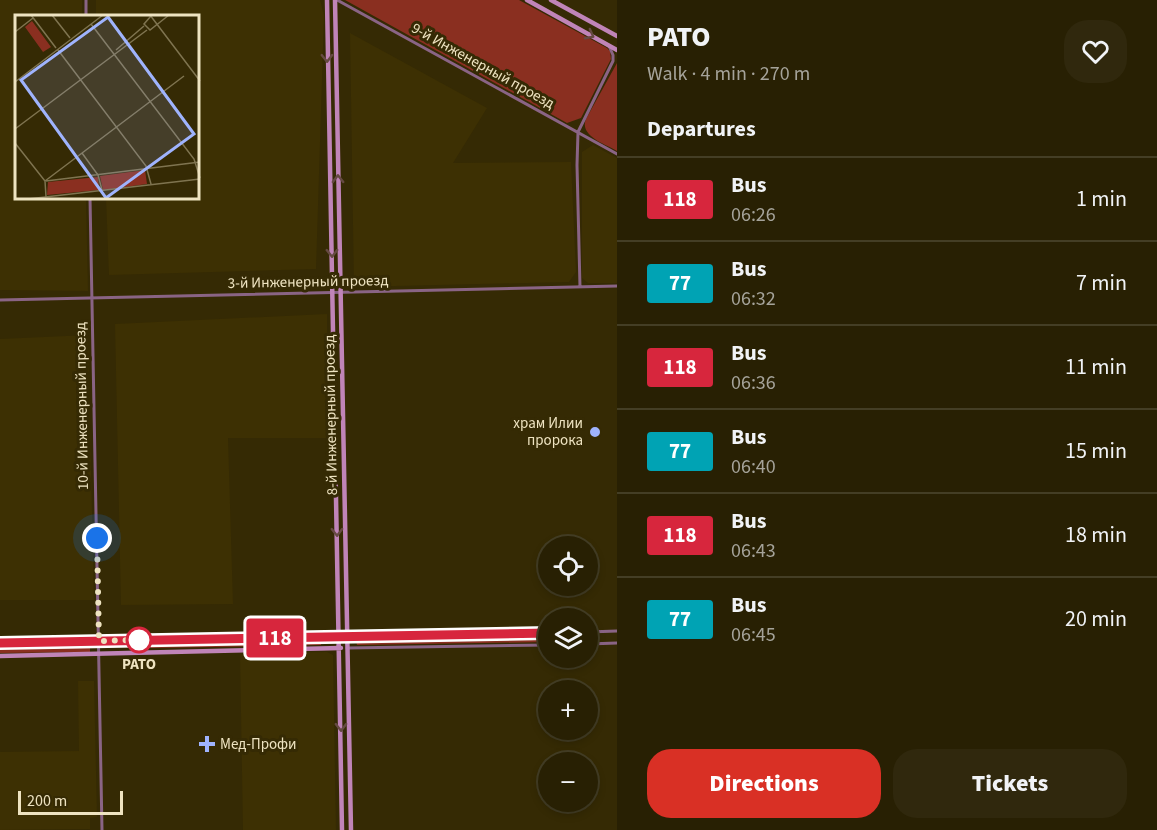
<!DOCTYPE html>
<meta charset="utf-8">
<style>
:root{--surface:#282003;--page:#30280d;--text:#f1f3f6;--muted:#a5a39a;--line:#443e25;--accent:#d93025}
body{margin:0;font-family:"Source Sans 3",sans-serif;background:var(--page);color:var(--text);height:100vh;display:flex;flex-direction:column;font-size:22px;white-space:nowrap}
*{box-sizing:border-box;margin:0}
p{font-size:20px;color:var(--muted)}
.icon{flex:none;width:33px;height:33px;fill:none;stroke:currentColor;stroke-width:2;stroke-linecap:round;stroke-linejoin:round}
.map{position:relative;flex:1;overflow:hidden}
.drawer{display:flex;flex-direction:column;background:var(--surface);width:540px}
.drawer>*{flex:none}
.badge{padding:0 12px;border-radius:4px;font-size:21px;line-height:39px}
.fabs{position:absolute;left:538px;top:536px;display:grid;gap:12px}
.fabs a{display:grid;place-items:center;width:60px;height:60px;border-radius:50%;background:var(--surface);box-shadow:0 3px 9px #0003,0 0 0 2px var(--line);font-size:30px}
.scale{position:absolute;left:18px;bottom:15px;width:105px;box-sizing:border-box;padding-left:6px;border:3px solid #eee3c1;border-top:0;font-size:16px;line-height:21px;white-space:nowrap;color:#eee3c1;-webkit-text-stroke:4px #352a04;paint-order:stroke}
.you{position:absolute;width:30px;height:30px;margin:-15px;border:4px solid #fff;border-radius:50%;background:#1a73e8;box-shadow:0 0 0 9px #1a73e833}
.map>.badge{position:absolute;translate:-50% -50%;box-shadow:0 0 0 3px #fff}
h2{padding:0 30px;font-size:22px;line-height:54px}
.round{display:grid;place-items:center;flex:none;width:63px;height:63px;border-radius:24px;background:var(--page)}
.overview{display:flex;align-items:center;justify-content:space-between;height:102px;padding:0 30px}
h1{font-size:28px;font-weight:800;line-height:45px}
.primary-button{display:flex;gap:12px;margin-top:auto;padding:12px 30px}
.primary-button a{flex:1;height:69px;border-radius:24px;background:var(--accent);color:#fff;font-size:24px;font-weight:800;line-height:69px;text-align:center}
.primary-button a+a{background:var(--page);color:var(--text)}
ul{padding:0;list-style:none}
li{display:flex;align-items:center;gap:18px;height:84px;padding:0 30px;border-top:2px solid var(--line)}
li div{flex:1}
li b{display:block;font-size:22px}
li em{font-style:normal}
li .badge{min-width:66px;font-weight:700;text-align:center}
main{display:flex;flex:1;min-height:0}
.map>svg:first-child{display:block}
.built{fill:#3d3003}
.green{fill:#8a2f20}
.lines{fill:none;stroke-linecap:round;stroke-linejoin:round}
.street{stroke:#8a6485;stroke-width:3}
.secondary{stroke:#c084b8;stroke-width:4.5}
.oneway{stroke:#664a43}
.line-casing{stroke:#fff;stroke-width:14}
.line{stroke:#d7263d;stroke-width:9}
.walk{stroke:#eee3c1;stroke-width:6;stroke-dasharray:0 10.8}
.poi-dot{fill:#9fb3fd;stroke:#352a04;stroke-width:2}
.stop-dot{fill:#fff;stroke:#d7263d;stroke-width:3}
.labels{text-anchor:middle;dominant-baseline:central;stroke-width:6;stroke-linejoin:round;paint-order:stroke}
.street-label{font-size:15px;fill:#eee3c1;stroke:#352a04}
.poi-label{font-size:15px;fill:#eee3c1;stroke:#352a04;text-anchor:end}
.stop-label{font-size:15px;font-weight:bold;fill:#eee3c1;stroke:#352a04}
.inset-road{fill:none;stroke:#7f7450;stroke-width:1.5}
.view{fill:#9fb3fd;fill-opacity:0.15;stroke:#9fb3fd;stroke-width:3}
.inset-edge{fill:none;stroke:#eee3c1;stroke-width:3}
</style>
<main>
<div class="map">
<svg width="617" height="830" viewBox="0 0 617 830">
<rect width="100%" height="100%" fill="#352a04"/>
<path class="built" d="M0,0H82V16H16V198H86L88,291L0,290Z
M96,0H320L324,15L316,269L109,275L106,198H198V16H96Z
M350,33L487,108L453,163L571,162L576,272L569,282L354,287Z
M593,145L617,158V283H588L582,278V152Z
M327,314V438H228L233,604L121,605L115,324Z
M88,335L94,600H0V339Z
M327,652L333,655L336,830H243L240,653Z
M78,681H94L97,817L90,818V829L0,830V752L79,751Z"/>
<path class="green" d="M345,0H519L607,48L610,51L611,59L581,118L567,123Z
M617,63V151C605,144 579,136 586,119Z
M549,636V642L357,645L356,641Z
M321,640V645L151,648L149,644Z
M90,646V652L0,653V647Z"/>
<g class="lines">
<path class="street" d="M86,0V16
M337,0L617,154
M90,198L102,830
M580,287L577,165L578,132L613,61V55L609,46
M0,300L617,286
M588,632L617,631
M347,637L549,633
M588,644L617,643
M347,648L549,645"/>
<path class="secondary" d="M327,0L342,830
M335,0L351,830
M527,0L617,50
M551,0L617,36
M0,643L341,637
M0,656L341,648"/>
</g>
<defs><path id="oneway-chevron" d="M-2-3.5L2.5 0L-2 3.5" fill="none" stroke-width="1.6" stroke-linecap="round" stroke-linejoin="round" transform="scale(1.5)"/></defs>
<g class="oneway">
<use href="#oneway-chevron" transform="translate(590 35) rotate(28)"/>
<use href="#oneway-chevron" transform="translate(327 58) rotate(89)"/>
<use href="#oneway-chevron" transform="translate(338 179) rotate(-91)"/>
<use href="#oneway-chevron" transform="translate(332 253) rotate(89)"/>
<use href="#oneway-chevron" transform="translate(337 532) rotate(89)"/>
<use href="#oneway-chevron" transform="translate(341 727) rotate(89)"/>
</g>
<g class="lines">
<defs>
<path id="line" d="M0,643L549,633"/>
</defs>
<use href="#line" class="line-casing"/>
<use href="#line" class="line"/>
<path class="walk" d="M97,538L99,641L139,640"/>
</g>
<g class="poi-dot">
<circle cx="595" cy="432" r="6"/>
<path d="M204 735h6v6h6v6h-6v6h-6v-6h-6v-6h6z"/>
</g>
<circle class="stop-dot" cx="139" cy="640" r="12"/>
<g class="labels">
<g class="street-label">
<text transform="translate(483 66) rotate(29)">9-й Инженерный проезд</text>
<text transform="translate(308 282) rotate(-1)">3-й Инженерный проезд</text>
<text transform="translate(82 406) rotate(-91)">10-й Инженерный проезд</text>
<text transform="translate(331 415) rotate(-91)">8-й Инженерный проезд</text>
</g>
<g class="poi-label">
<text x="583" y="423">храм Илии<tspan x="583" dy="17">пророка</tspan></text>
<text x="220" y="744" text-anchor="start">Мед-Профи</text>
</g>
<g class="stop-label">
<text x="139" y="664">РАТО</text>
</g>
</g>
<g transform="translate(15 15)">
<rect width="184" height="184" fill="#352a04"/>
<path d="M17,6L36,32L28,37L10,12ZM130,155L132,169L88,175L85,161ZM83,162L84,175L32,180L33,167Z" fill="#8a2f20"/>
<path class="inset-road" d="M16,0L41,33M37,0L55,23M135,0L185,66M136,1L129,9L135,15L154,0M76,9L179,144L185,163M0,17L18,3M43,35L131,151L136,169M101,35L129,11M0,67L88,0M0,114L132,15M0,128L30,166L31,182M67,138L83,160L87,175M30,166L169,61M31,166L185,147M13,184L185,164"/>
<path class="view" d="M93,2L179,119L91,183L6,65Z"/>
<rect width="184" height="184" class="inset-edge"/>
</g>
</svg>
<div class="fabs">
<a><svg class="icon" aria-label="locate" viewBox="0 0 24 24"><circle cx="12" cy="12" r="6"/><path d="M12 2v4M12 18v4M2 12h4M18 12h4"/></svg></a>
<a><svg class="icon" aria-label="layers" viewBox="0 0 24 24"><path d="M12 4l9 5-9 5-9-5zM3 14l9 5 9-5"/></svg></a>
<a>+</a>
<a>−</a>
</div>
<div class="scale">200 m</div>
<div class="you" style="left:97px;top:538px"></div>
<b class="badge" style="left:275px;top:638px;background:#d7263d;color:#fff">118</b>
</div>
<section class="drawer">
<div class="overview"><div><h1>РАТО</h1><p>Walk · 4 min · 270 m</p></div><a class="round"><svg class="icon" aria-label="heart" viewBox="0 0 24 24"><path d="M12 20l-8-8c-3-5 5-10 8-4 3-6 11-1 8 4z"/></svg></a></div>
<h2>Departures</h2>
<ul>
<li><span class="badge" style="background:#d7263d;color:#fff">118</span><div><b>Bus</b><p>06:26</p></div><em>1 min</em></li>
<li><span class="badge" style="background:#00a3b4;color:#fff">77</span><div><b>Bus</b><p>06:32</p></div><em>7 min</em></li>
<li><span class="badge" style="background:#d7263d;color:#fff">118</span><div><b>Bus</b><p>06:36</p></div><em>11 min</em></li>
<li><span class="badge" style="background:#00a3b4;color:#fff">77</span><div><b>Bus</b><p>06:40</p></div><em>15 min</em></li>
<li><span class="badge" style="background:#d7263d;color:#fff">118</span><div><b>Bus</b><p>06:43</p></div><em>18 min</em></li>
<li><span class="badge" style="background:#00a3b4;color:#fff">77</span><div><b>Bus</b><p>06:45</p></div><em>20 min</em></li>
</ul>
<div class="primary-button"><a>Directions</a><a>Tickets</a></div>
</section>
</main>
